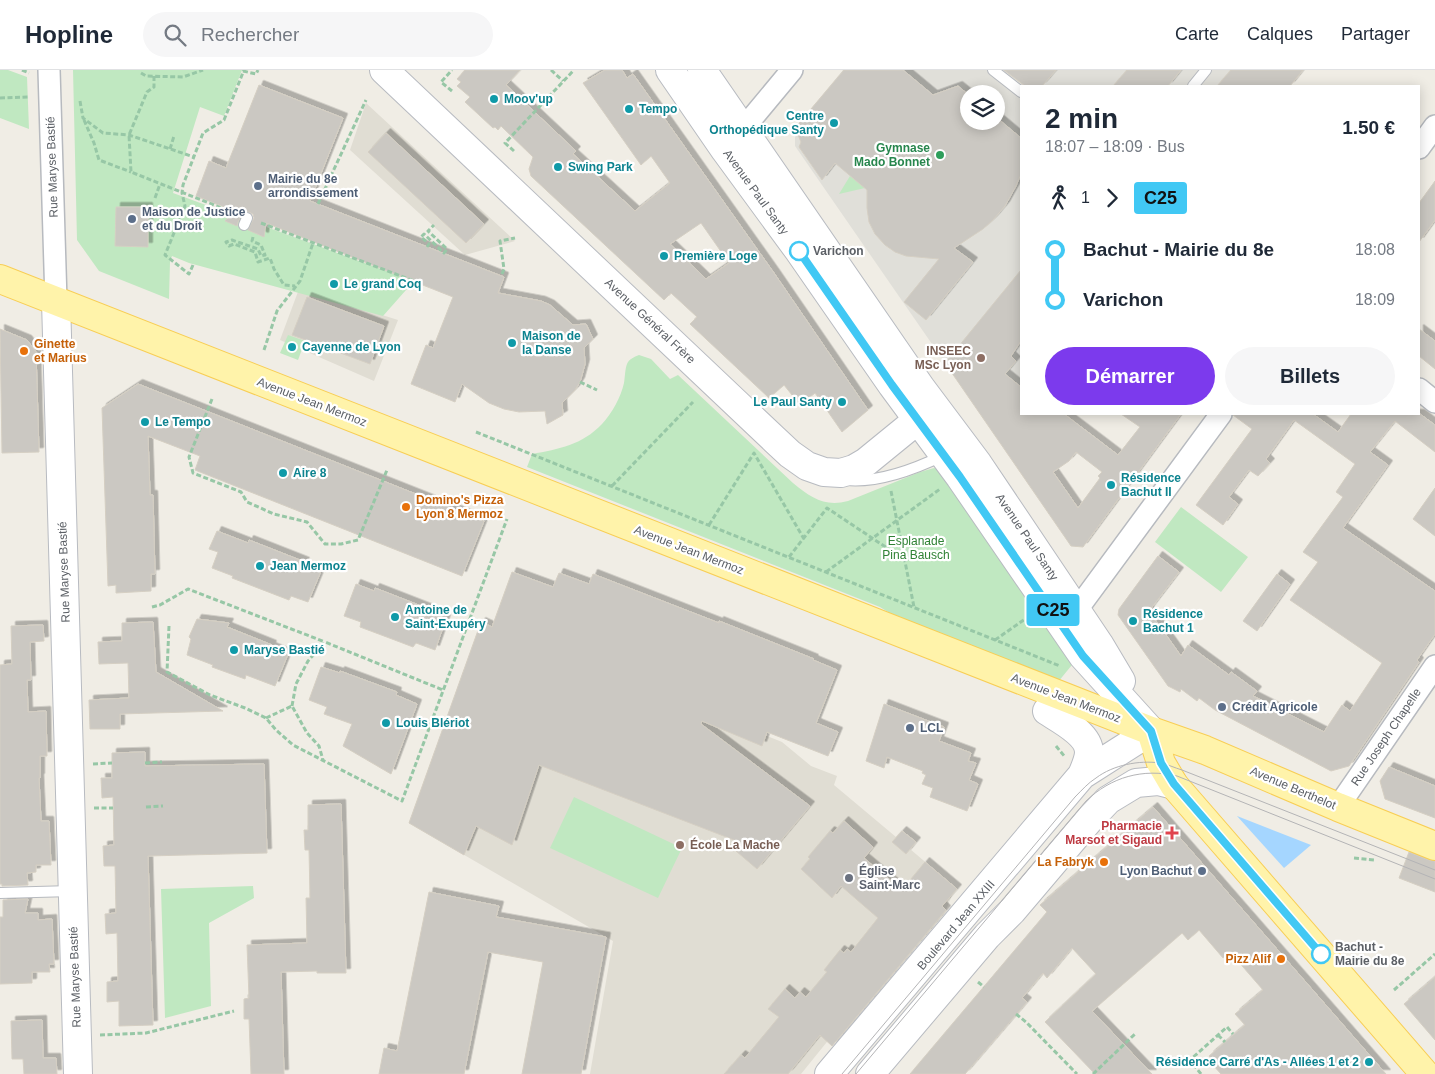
<!DOCTYPE html>
<html lang="fr">
<meta charset="utf-8">
<style>
:root{--surface:#fff;--page:#f6f6f7;--text:#1f2937;--muted:#747a83;--line:#e0e1e3;--accent:#7c3aed}
body{margin:0;font-family:Arial,sans-serif;background:var(--page);color:var(--text);height:100vh;display:flex;flex-direction:column;font-size:19px;white-space:nowrap}
*{box-sizing:border-box;margin:0}
p{font-size:16px;color:var(--muted)}
.icon{flex:none;width:28px;height:28px;fill:none;stroke:currentColor;stroke-width:2;stroke-linecap:round;stroke-linejoin:round}
.map{position:relative;flex:1;overflow:hidden}
.details{position:absolute;left:1020px;top:15px;width:400px;height:330px;display:flex;flex-direction:column;background:var(--surface);border-radius:0px;box-shadow:0 2px 12px #0003}
.details>*{flex:none}
.badge{padding:0 10px;border-radius:4px;font-size:18px;line-height:32px}
.tools{position:absolute;left:960px;top:15px;display:grid;gap:10px}
.tools a{display:grid;place-items:center;width:45px;height:45px;border-radius:50%;background:var(--surface);box-shadow:0 2px 12px #0003;font-size:25px}
.map>.badge{position:absolute;translate:-50% -50%;box-shadow:0 0 0 2px #fff}
.legs{display:flex;align-items:center;gap:8px;height:55px;padding:0 25px;font-size:16px}
.legs p{margin-inline-start:auto}
.overview{display:flex;align-items:center;justify-content:space-between;height:85px;padding:0 25px}
h1{font-size:28px;font-weight:800;line-height:38px}
.primary-button{display:flex;gap:10px;margin-top:auto;padding:10px 25px}
.primary-button a{flex:1;height:58px;border-radius:30px;background:var(--accent);color:#fff;font-size:20px;font-weight:800;line-height:58px;text-align:center}
.primary-button a+a{background:var(--page);color:var(--text)}
ul{padding:0 25px;list-style:none}
li{display:flex;align-items:center;gap:18px;height:50px;font-size:19px}
li i{display:grid;place-items:center;width:8px;height:100%;margin:0 6px;background:currentColor}
li i::after{content:'';width:12px;height:12px;margin:-6px;border:4px solid;border-radius:50%;background:var(--surface)}
li p{margin-inline-start:auto}
li:first-child i{background:linear-gradient(#0000 50%,currentColor 0)}
li:last-child i{background:linear-gradient(currentColor 50%,#0000 0)}
header{display:flex;align-items:center;gap:30px;box-sizing:border-box;height:70px;padding:0 25px;background:var(--surface);border-bottom:1px solid var(--line)}
header strong{font-size:24px}
nav{display:flex;gap:28px;margin-inline-start:auto;font-size:18px}
.search{width:350px;height:45px;background:var(--page);display:flex;align-items:center;gap:12px;box-sizing:border-box;padding:0 18px;border-radius:28px;color:var(--muted);font-size:19px}
.map>svg:first-child{display:block}
.industrial{fill:#e0dfd9;fill-rule:evenodd}
.education{fill:#e0ddd3}
.green{fill:#c0e8c1}
.water{fill:#a5d6ff}
.building{fill:#cbc8c2;stroke:#d5cfc3;fill-rule:evenodd;filter:url(#shadow)}
.lines{fill:none;stroke-linecap:round;stroke-linejoin:round}
.lane-casing{stroke:#b7babf;stroke-width:12}
.street-casing{stroke:#b7babf;stroke-width:24}
.secondary-casing{stroke:#b8bbc1;stroke-width:30}
.primary-casing{stroke:#f8ce55;stroke-width:30}
.path{stroke:#97c7a6;stroke-width:3;stroke-dasharray:5 2.5;stroke-linecap:butt}
.lane{stroke:#fff;stroke-width:10}
.street{stroke:#fff;stroke-width:21}
.secondary{stroke:#fff;stroke-width:28}
.primary{stroke:#fff3aa;stroke-width:28}
.tram{stroke:#b4b4b6;stroke-width:1}
.line-1-casing{stroke:#fff;stroke-width:11}
.line-1{stroke:#41c8f4;stroke-width:8}
.culture-dot{fill:#0f9aa8;stroke:#fff;stroke-width:2}
.leisure-dot{fill:#2e9e5b;stroke:#fff;stroke-width:2}
.service-dot{fill:#5c6f8a;stroke:#fff;stroke-width:2}
.stop-1-dot{fill:#fff;stroke:#41c8f4;stroke-width:2.5}
.food-dot{fill:#e8710a;stroke:#fff;stroke-width:2}
.education-dot{fill:#8d6e63;stroke:#fff;stroke-width:2}
.health-dot{fill:#e0444e;stroke:#fff;stroke-width:2}
.worship-dot{fill:#6b7280;stroke:#fff;stroke-width:2}
.labels{text-anchor:middle;dominant-baseline:central;stroke-width:4.5;stroke-linejoin:round;paint-order:stroke}
.culture-label{font-size:12px;font-weight:bold;fill:#0d838f;stroke:#fff;text-anchor:start}
.leisure-label{font-size:12px;font-weight:bold;fill:#27864d;stroke:#fff;text-anchor:end}
.street-label{font-size:12px;fill:#5c6066;stroke:#fff}
.service-label{font-size:12px;font-weight:bold;fill:#4e5e75;stroke:#fff;text-anchor:start}
.stop-label{font-size:12px;font-weight:bold;fill:#5c6066;stroke:#fff;text-anchor:start}
.food-label{font-size:12px;font-weight:bold;fill:#c56008;stroke:#fff;text-anchor:start}
.education-label{font-size:12px;font-weight:bold;fill:#785e54;stroke:#fff;text-anchor:end}
.park-label{font-size:12px;fill:#308235;stroke:#fff}
.health-label{font-size:12px;font-weight:bold;fill:#be3a42;stroke:#fff;text-anchor:end}
.worship-label{font-size:12px;font-weight:bold;fill:#5b616d;stroke:#fff;text-anchor:start}
</style>
<header>
<strong>Hopline</strong>
<div class="search"><svg class="icon" aria-label="search" viewBox="0 0 24 24"><circle cx="10" cy="10" r="6"/><path d="M15 15l6 6"/></svg>Rechercher</div>
<nav><a>Carte</a><a>Calques</a><a>Partager</a></nav>
</header>
<div class="map">
<svg width="1435" height="1004" viewBox="0 0 1435 1004">
<defs>
<filter id="shadow"><feDropShadow dx="4.5" dy="-4.5" stdDeviation="0" flood-color="#0004"/></filter>
</defs>
<rect width="100%" height="100%" fill="#f0ede5"/>
<path class="industrial" d="M843,0H1280L1268,16H1021V336L997,368L795,76V58ZM969,24H996V51H969Z"/>
<path class="education" d="M366,33L515,171L465,185L350,80Z
M299,219L398,250L374,311L280,270Z
M481,552L782,672L811,696L837,706L834,715L896,767L902,761L916,772L910,779L957,819L953,823L946,840L844,961L839,957L801,1004H590L613,871L409,753Z"/>
<path class="green" d="M0,0H8L27,7L29,59L0,48Z
M73,0H242L224,46L200,37L173,123L414,211L383,246L189,193L172,186L170,192L169,229L99,201L77,170Z
M850,106L865,118L839,124Z
M288,265L305,271L298,290L280,283Z
M639,285L651,289L670,309L678,305L793,413C811,428 825,437 848,431L920,402L934,398L943,400L1076,590L1058,612L901,550L880,537L527,397L532,384C559,379 582,375 602,354C612,343 621,327 624,313C625,307 625,299 627,294C629,289 634,287 639,285Z
M1181,437L1248,487L1221,522L1155,472Z
M574,727L682,778L658,828L550,778Z
M253,816L254,828L209,853L211,936L165,948L161,819Z"/>
<path class="water" d="M1237,746L1311,775L1284,798Z"/>
<path class="building" d="M465,0H520L506,15L576,81L573,84L635,141L670,113L651,86L641,95L583,13L605,0H622L627,8L633,4L774,203L868,340L842,362L815,323L800,335L784,315L769,328L690,254L697,247L671,223L664,230L531,106L529,99L533,87L501,56L498,60L495,57L493,58L465,32L470,27L457,16L461,12L457,9ZM701,153L729,193L706,209L670,174Z
M844,0H903L933,25L958,16L969,25V51H996V47L1021,68V104L1016,116L1005,136L993,150L983,159L954,178L973,192L926,250L904,232L939,189L906,186L895,182L885,175L875,164L869,152L867,138V120L835,93L822,110L799,77L801,72L795,58Z
M1004,0H1056L1042,16H1025Z
M1127,0H1181L1168,16H1113Z
M1231,0H1303L1290,16H1217Z
M259,15L343,48L310,131L504,207L498,223L541,231L550,235L573,255L586,254L593,269L584,278L585,294L580,312L575,320L562,333L563,345L547,354L545,341L519,342L504,339L489,333L462,314L455,332L411,314L426,275L433,278L453,227L266,153L264,167L248,160L254,148L253,144L249,142L243,143L238,152L237,156L225,151L234,141L196,126L209,91L226,98Z
M386,63L484,154L466,173L368,82Z
M1435,111V150L1419,172V133Z
M116,137H148V177L115,176Z
M1021,200V271L1011,286L1016,291L1005,304L1021,317V344H1064L1118,385L1140,357L1121,344H1181L1083,477L1071,476L945,293ZM1076,382L1102,402L1098,406L1100,408L1078,438L1053,402L1069,391Z
M307,227L384,256L370,294L292,265Z
M0,259L27,270L36,282L39,382L2,383Z
M1419,259L1435,271V299L1419,286Z
M138,314L484,451L462,506L195,400L200,386L148,366L150,425H153L155,504H151V521L116,523V515L108,516L102,338Z
M1233,344H1313L1338,362L1351,344H1420L1435,355V382L1395,351L1370,382L1388,395L1343,458L1435,521V564L1417,590L1419,592L1349,696L1331,701L1215,640L1199,628L1197,631L1181,619L1180,622L1168,616L1118,545L1119,539L1158,486L1179,502L1149,541L1181,586L1188,575L1229,605L1231,602L1257,621L1253,626L1324,662L1342,635L1350,641L1382,593L1290,530L1318,492L1303,482L1343,427L1336,422L1355,394L1294,350L1266,389L1270,393L1258,406L1249,400L1229,427L1238,434L1223,455L1196,435L1252,359L1233,345Z
M1435,418V466L1413,449Z
M217,461L248,473L249,470L305,492L303,495L321,501L308,532L291,526L289,530L232,508L233,506L212,498L218,482L209,479Z
M512,502L553,517L559,503L589,514L593,504L719,553V551L814,589L813,590L837,600L816,653L838,662L828,686L767,662L762,676L702,651L701,654L810,736L757,799L730,776L734,770L539,695L512,775L476,756L464,785L409,753L481,552L492,557Z
M1277,504L1290,514L1257,561L1243,551Z
M356,514L374,521L375,518L429,539L428,542L446,549L435,580L416,573L413,577L392,569L360,557L361,552L344,546Z
M197,549L229,553L227,557L272,575L271,577L288,584L275,616L246,605L245,609L212,597L213,595L187,585L191,569L189,567Z
M153,552L156,602L223,641L120,644V659H90L89,630L129,628L128,593L99,594L98,572L122,571V553Z
M43,555L44,571L30,572L31,610H27L28,642L46,641L47,686H40V708H39L41,751H49L51,795H36V802L27,803L28,815L2,816V814H0V595L12,594L11,556Z
M321,597L340,603V601L397,622L396,625L417,634L391,704L343,676L352,654L324,644L327,637L309,630Z
M884,634L944,657L939,671L971,683L968,691L976,693L969,710L978,714L967,741L930,727L933,718L922,714L926,705L922,703L923,701L887,687L884,698L866,691Z
M145,682V696L264,694L267,783L148,786L153,955L119,956V931L107,932V912L118,911L117,863L106,864L105,844L116,843L115,796H104L103,776L114,775L113,727L102,728L101,708H112V683Z
M1389,697L1435,716V748L1385,729L1380,711Z
M341,734L346,903H317V901L281,902L284,1004H251L249,949H244V929L249,928L247,875L307,873L306,828H310L309,780H305L304,760H308V735Z
M1153,737L1386,1004H1221L1212,994L1215,993L1209,986L1245,955L1235,944L1263,920L1230,882L1223,888L1199,860L1188,870L1182,863L1092,941L1152,1004H1095L1045,952L1096,904L1072,878L1047,908L1043,903L1022,928L1027,932L965,1004H910L1047,842L1040,835Z
M844,751L873,777L864,788L902,820L925,792L957,819L942,836L946,840L832,976L820,965L788,1004H724L741,985L745,988L779,947L768,939L785,919L795,928L800,922L806,927L827,902L824,900L840,880L844,883L847,879L851,882L878,848L841,816L832,828L801,799L810,789L808,787L830,761L833,763Z
M902,761L916,772L906,784L892,772Z
M1409,782L1429,790L1435,791V822L1399,808Z
M429,822L499,836L496,847L606,867L581,1004H522L543,892L488,882L464,1004H379L384,978L397,981Z
M28,829L25,843H38V850L52,849L54,894H49L50,902H32V913L0,914V847H3V830Z
M1435,907V970L1404,934Z
M42,950L43,988H56L57,1004H24L23,989H12L11,951Z"/>
<g class="lines">
<defs>
<path id="lane" d="M993,0L1021,22
M1193,16L1206,0
M244,155L247,148
M846,410C877,413 915,399 942,386
M0,823L72,821"/>
<path id="street" d="M49,0L56,231
M733,71L792,0
M1419,78L1435,56
M1419,319L1435,332
M1065,549L1076,541L1221,344
M1338,737L1435,596"/>
<path id="secondary" d="M384,0L775,370L790,384L807,396L824,402L841,403L854,399L866,392L931,339
M670,0L725,80L799,181L892,315L960,407L1083,586L1151,661
M702,0L921,318L978,394L1099,574L1121,611
M56,231L78,1004
M1047,641C1061,650 1089,664 1089,682C1089,689 1085,698 1082,705
M829,1004L1082,705L1151,661
M870,1004L987,866L1012,841L1090,749L1108,730L1136,713L1158,711L1174,715"/>
<path id="primary" d="M0,209L1151,661L1205,680L1338,737L1435,776
M1151,661L1161,693L1174,715L1425,1004"/>
</defs>
<use href="#lane" class="lane-casing"/>
<use href="#street" class="street-casing"/>
<use href="#secondary" class="secondary-casing"/>
<use href="#primary" class="primary-casing"/>
<path class="path" d="M22,0L29,3
M551,0L563,11
M243,1L256,4L258,0
M141,3L146,6L183,7L203,0
M154,6V17L147,22L129,65L131,102L234,143
M452,21L441,12L452,0
M0,28L28,27
M80,31L83,48L103,63L129,65L194,87
M84,50L94,73L99,90L131,102
M170,79L174,66
M514,81L505,73L574,0
M155,128L160,114
M318,134L366,30
M261,153L414,211
M253,167L252,171L261,175L265,185L261,186L258,179L232,170L226,172L229,176L234,174L255,182L258,192L270,188L274,199L284,215L295,216
M427,177L429,174L421,167L424,164L444,183L447,179L428,161L434,155
M193,195L189,204L165,185L185,136L182,123L183,115L203,63L224,50L244,0
M502,204L504,199L500,171L515,168
M264,280L277,241L300,211L313,173
M580,312L597,320
M212,329L189,387L193,403L241,422L247,432L274,444L307,452L325,474H341L358,470L387,400
M476,362L1060,596
M612,416L693,332
M891,421L914,537
M709,455L754,383L804,469
M789,487L827,438L905,490L916,486
M826,502L940,419
M152,537L160,535L188,519L325,572
M169,556L167,602L210,625L245,638L266,648L276,660L293,675L402,731L507,449
M995,570L1028,547
M292,636L296,614L308,591L325,572L443,620
M266,648L292,636L307,663L319,676L323,690
M1056,676L1065,687
M145,693L162,692
M93,694L112,693
M146,737L163,736
M94,738H113
M1354,788L1375,790
M978,912L984,917
M1394,920L1435,884
M1016,944L1026,952L1077,1004
M100,965L146,963L234,941
M1218,965L1225,972
M1093,1004L1136,963
M1201,1004L1190,990L1227,957L1233,964"/>
<use href="#lane" class="lane"/>
<use href="#street" class="street"/>
<use href="#secondary" class="secondary"/>
<use href="#primary" class="primary"/>
<path class="tram" d="M842,1004L1075,727C1082,720 1088,713 1096,708C1113,695 1139,690 1160,693C1167,694 1175,698 1182,700L1435,800
M856,1004L1086,731C1111,707 1143,698 1177,706L1435,809"/>
</g>
<g class="lines">
<defs>
<path id="line-1" d="M799,181L892,315L960,407L1083,586L1151,661L1161,693L1174,714L1321,884"/>
</defs>
<use href="#line-1" class="line-1-casing"/>
<use href="#line-1" class="line-1"/>
</g>
<g class="culture-dot">
<circle cx="494" cy="29" r="5"/>
<circle cx="629" cy="39" r="5"/>
<circle cx="834" cy="53" r="5"/>
<circle cx="558" cy="97" r="5"/>
<circle cx="664" cy="186" r="5"/>
<circle cx="334" cy="214" r="5"/>
<circle cx="512" cy="273" r="5"/>
<circle cx="292" cy="277" r="5"/>
<circle cx="842" cy="332" r="5"/>
<circle cx="145" cy="352" r="5"/>
<circle cx="283" cy="403" r="5"/>
<circle cx="1111" cy="415" r="5"/>
<circle cx="260" cy="496" r="5"/>
<circle cx="395" cy="547" r="5"/>
<circle cx="1133" cy="551" r="5"/>
<circle cx="234" cy="580" r="5"/>
<circle cx="386" cy="653" r="5"/>
<circle cx="1369" cy="992" r="5"/>
</g>
<circle class="leisure-dot" cx="940" cy="85" r="5"/>
<g class="service-dot">
<circle cx="258" cy="116" r="5"/>
<circle cx="132" cy="149" r="5"/>
<circle cx="1222" cy="637" r="5"/>
<circle cx="910" cy="658" r="5"/>
<circle cx="1202" cy="801" r="5"/>
</g>
<g class="stop-1-dot">
<circle cx="799" cy="181" r="9"/>
<circle cx="1321" cy="884" r="9"/>
</g>
<g class="food-dot">
<circle cx="24" cy="281" r="5"/>
<circle cx="406" cy="437" r="5"/>
<circle cx="1104" cy="792" r="5"/>
<circle cx="1281" cy="889" r="5"/>
</g>
<g class="education-dot">
<circle cx="981" cy="288" r="5"/>
<circle cx="680" cy="775" r="5"/>
</g>
<path class="health-dot" d="M1169.5 755.5h5v5h5v5h-5v5h-5v-5h-5v-5h5z"/>
<circle class="worship-dot" cx="849" cy="808" r="5"/>
<g class="labels">
<g class="culture-label">
<text x="504" y="29">Moov'up</text>
<text x="639" y="39">Tempo</text>
<text x="824" y="46" text-anchor="end">Centre<tspan x="824" dy="14">Orthopédique Santy</tspan></text>
<text x="568" y="97">Swing Park</text>
<text x="674" y="186">Première Loge</text>
<text x="344" y="214">Le grand Coq</text>
<text x="522" y="266">Maison de<tspan x="522" dy="14">la Danse</tspan></text>
<text x="302" y="277">Cayenne de Lyon</text>
<text x="832" y="332" text-anchor="end">Le Paul Santy</text>
<text x="155" y="352">Le Tempo</text>
<text x="293" y="403">Aire 8</text>
<text x="1121" y="408">Résidence<tspan x="1121" dy="14">Bachut II</tspan></text>
<text x="270" y="496">Jean Mermoz</text>
<text x="405" y="540">Antoine de<tspan x="405" dy="14">Saint-Exupéry</tspan></text>
<text x="1143" y="544">Résidence<tspan x="1143" dy="14">Bachut 1</tspan></text>
<text x="244" y="580">Maryse Bastié</text>
<text x="396" y="653">Louis Blériot</text>
<text x="1359" y="992" text-anchor="end">Résidence Carré d'As - Allées 1 et 2</text>
</g>
<g class="leisure-label">
<text x="930" y="78">Gymnase<tspan x="930" dy="14">Mado Bonnet</tspan></text>
</g>
<g class="street-label">
<text transform="translate(52 97) rotate(-92)">Rue Maryse Bastié</text>
<text transform="translate(756 122) rotate(54)">Avenue Paul Santy</text>
<text transform="translate(650 251) rotate(43)">Avenue Général Frère</text>
<text transform="translate(312 332) rotate(21)">Avenue Jean Mermoz</text>
<text transform="translate(1027 467) rotate(56)">Avenue Paul Santy</text>
<text transform="translate(689 480) rotate(21)">Avenue Jean Mermoz</text>
<text transform="translate(64 502) rotate(-92)">Rue Maryse Bastié</text>
<text transform="translate(1066 628) rotate(21)">Avenue Jean Mermoz</text>
<text transform="translate(1386 667) rotate(-56)">Rue Joseph Chapelle</text>
<text transform="translate(1293 718) rotate(23)">Avenue Berthelot</text>
<text transform="translate(956 855) rotate(-50)">Boulevard Jean XXIII</text>
<text transform="translate(75 907) rotate(-92)">Rue Maryse Bastié</text>
</g>
<g class="service-label">
<text x="268" y="109">Mairie du 8e<tspan x="268" dy="14">arrondissement</tspan></text>
<text x="142" y="142">Maison de Justice<tspan x="142" dy="14">et du Droit</tspan></text>
<text x="1232" y="637">Crédit Agricole</text>
<text x="920" y="658">LCL</text>
<text x="1192" y="801" text-anchor="end">Lyon Bachut</text>
</g>
<g class="stop-label">
<text x="813" y="181">Varichon</text>
<text x="1335" y="877">Bachut -<tspan x="1335" dy="14">Mairie du 8e</tspan></text>
</g>
<g class="food-label">
<text x="34" y="274">Ginette<tspan x="34" dy="14">et Marius</tspan></text>
<text x="416" y="430">Domino's Pizza<tspan x="416" dy="14">Lyon 8 Mermoz</tspan></text>
<text x="1094" y="792" text-anchor="end">La Fabryk</text>
<text x="1271" y="889" text-anchor="end">Pizz Alif</text>
</g>
<g class="education-label">
<text x="971" y="281">INSEEC<tspan x="971" dy="14">MSc Lyon</tspan></text>
<text x="690" y="775" text-anchor="start">École La Mache</text>
</g>
<g class="park-label">
<text x="916" y="471">Esplanade<tspan x="916" dy="14">Pina Bausch</tspan></text>
</g>
<g class="health-label">
<text x="1162" y="756">Pharmacie<tspan x="1162" dy="14">Marsot et Sigaud</tspan></text>
</g>
<g class="worship-label">
<text x="859" y="801">Église<tspan x="859" dy="14">Saint-Marc</tspan></text>
</g>
</g>
</svg>
<div class="tools">
<a><svg class="icon" aria-label="layers" viewBox="0 0 24 24"><path d="M12 4l9 5-9 5-9-5zM3 14l9 5 9-5"/></svg></a>
</div>
<b class="badge" style="left:1053px;top:540px;background:#41c8f4;color:#111">C25</b>
<section class="details">
<div class="overview"><div><h1>2 min</h1><p>18:07 – 18:09 · Bus</p></div><b>1.50 €</b></div>
<div class="legs"><svg class="icon" aria-label="walk" viewBox="0 0 24 24"><circle cx="13" cy="4" r="2"/><path d="M13 8l-2 6 4 7M11 14l-3 7M7 12l3-4h3l4 4"/></svg>1<svg class="icon" aria-label="forward" viewBox="0 0 24 24"><path d="M9 5l7 7-7 7"/></svg><b class="badge" style="background:#41c8f4;color:#111">C25</b></div>
<ul>
<li><i style="color:#41c8f4"></i><b>Bachut - Mairie du 8e</b><p>18:08</p></li>
<li><i style="color:#41c8f4"></i><b>Varichon</b><p>18:09</p></li>
</ul>
<div class="primary-button"><a>Démarrer</a><a>Billets</a></div>
</section>
</div>
